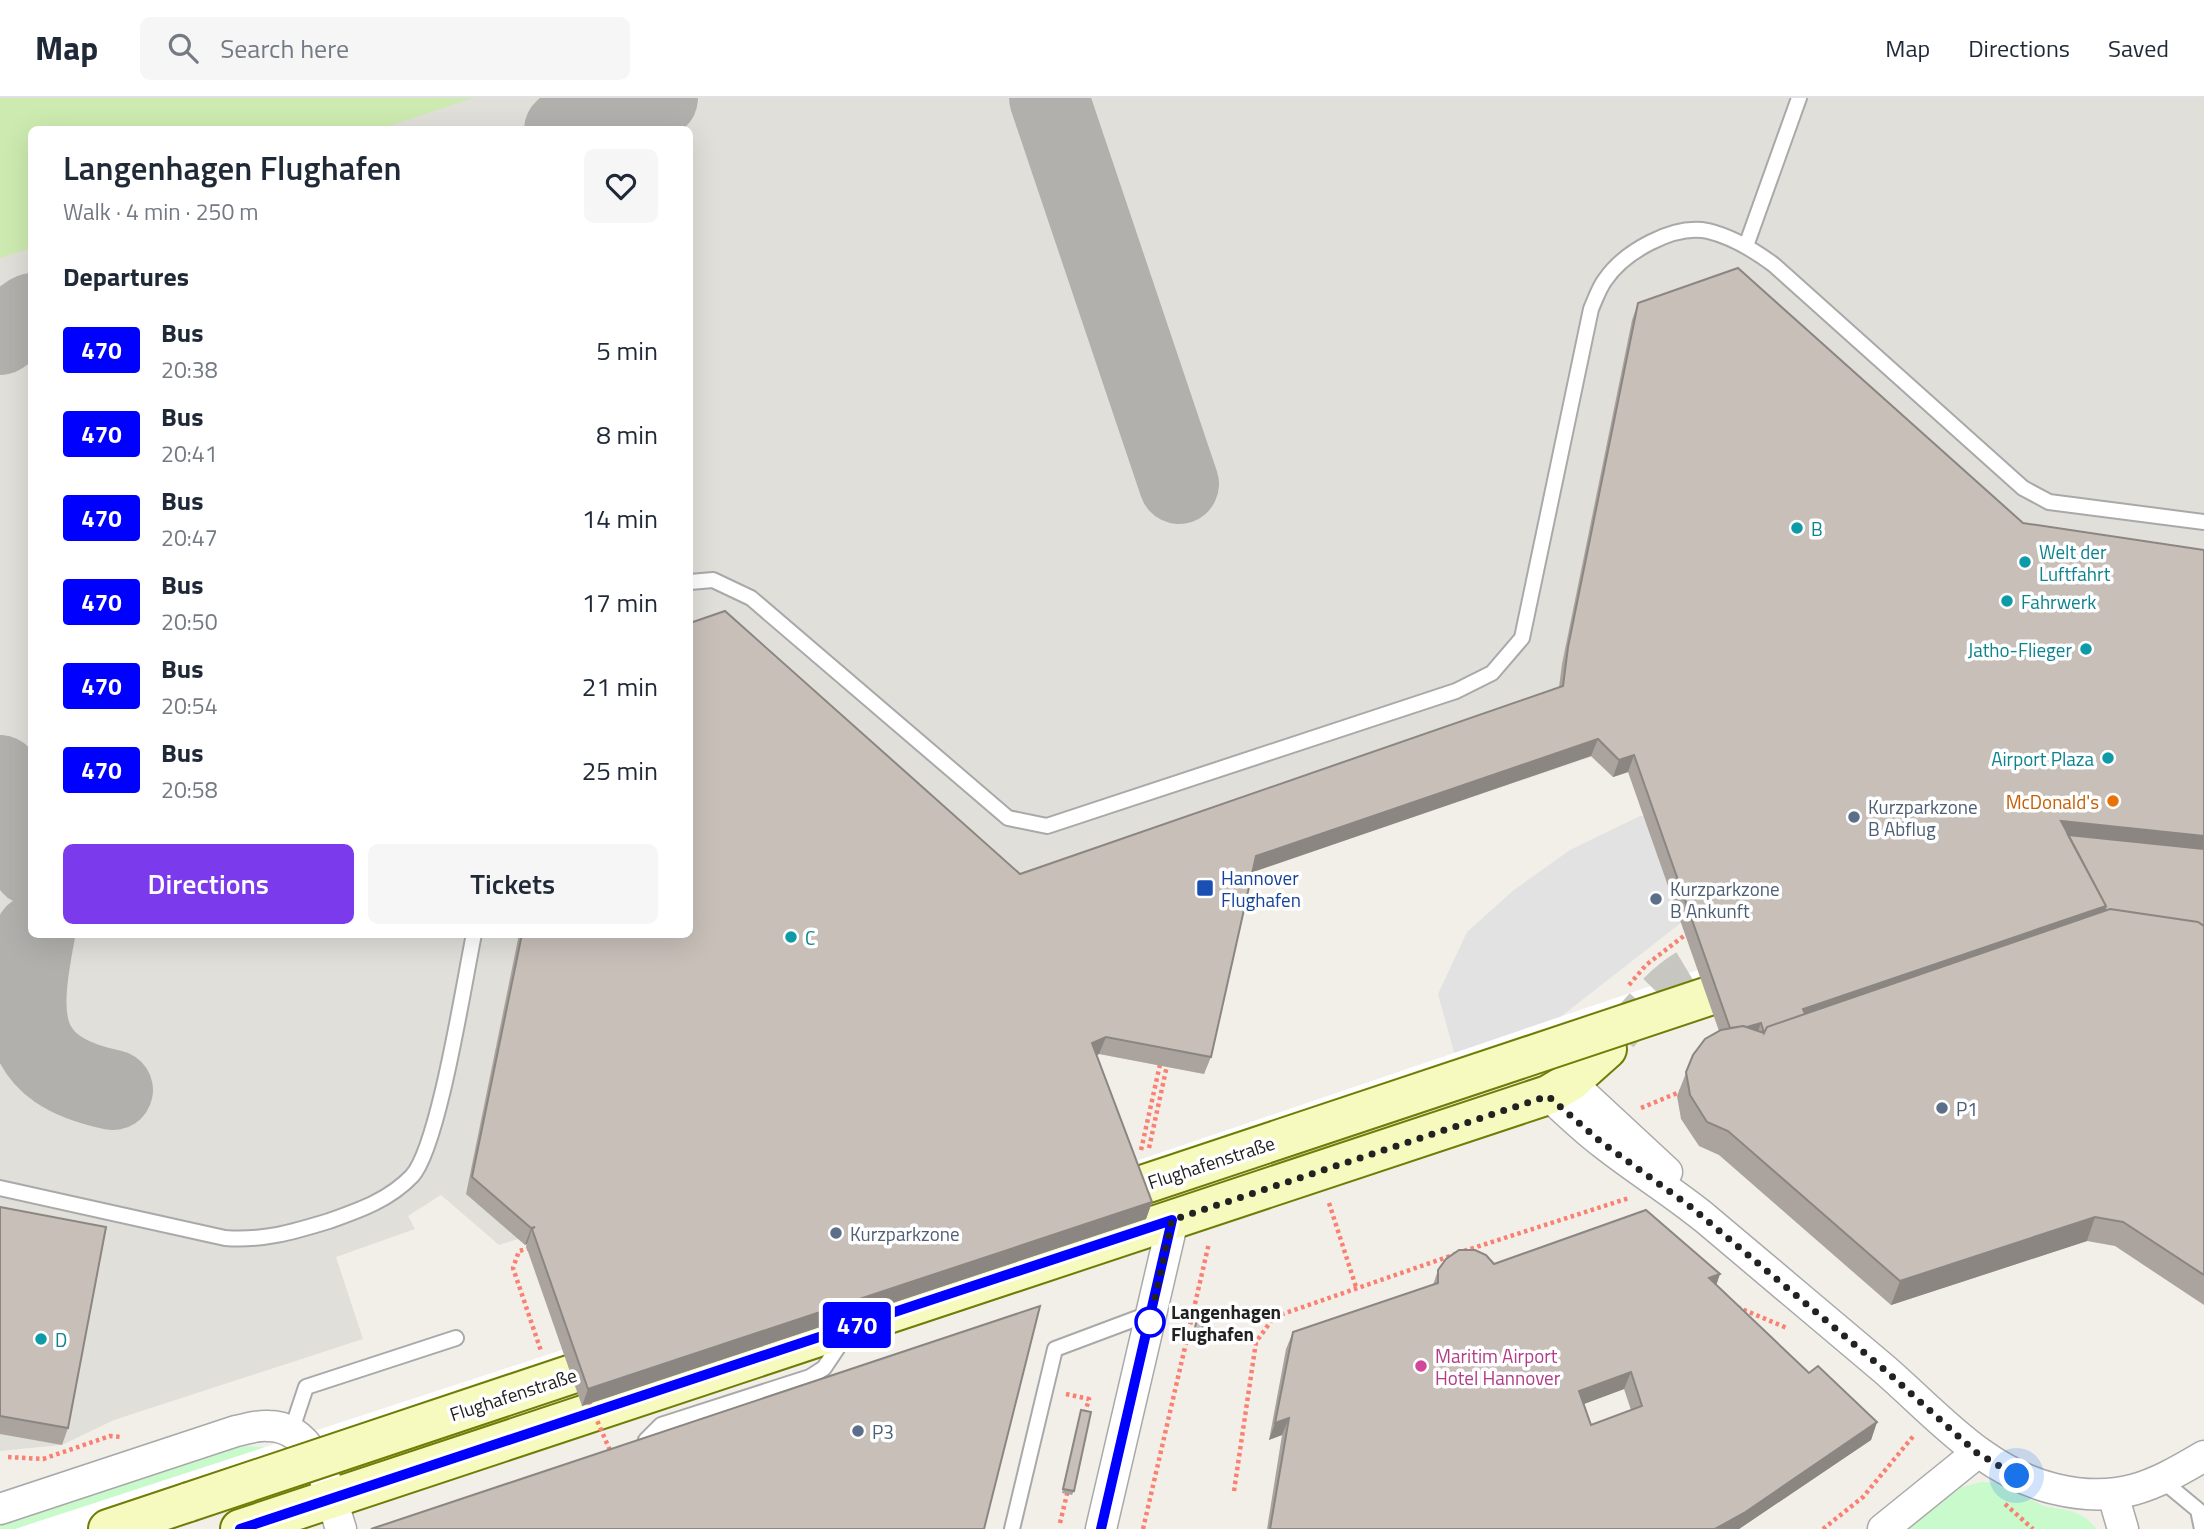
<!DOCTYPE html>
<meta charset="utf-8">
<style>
:root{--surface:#fff;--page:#f6f6f7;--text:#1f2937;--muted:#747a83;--line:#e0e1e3;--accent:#7c3aed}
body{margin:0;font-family:"Titillium Web",sans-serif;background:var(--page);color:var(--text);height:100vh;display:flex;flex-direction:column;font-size:26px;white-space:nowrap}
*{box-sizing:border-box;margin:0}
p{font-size:23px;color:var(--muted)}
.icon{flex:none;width:38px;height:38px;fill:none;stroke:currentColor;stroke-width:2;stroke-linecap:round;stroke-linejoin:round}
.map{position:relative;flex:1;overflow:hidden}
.details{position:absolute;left:28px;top:28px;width:665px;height:812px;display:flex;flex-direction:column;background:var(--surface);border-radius:10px;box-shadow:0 7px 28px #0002}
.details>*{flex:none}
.badge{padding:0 14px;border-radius:5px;font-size:24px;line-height:46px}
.you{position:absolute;width:35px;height:35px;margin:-18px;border:5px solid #fff;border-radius:50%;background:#1a73e8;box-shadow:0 0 0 10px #1a73e833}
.map>.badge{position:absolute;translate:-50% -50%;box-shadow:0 0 0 4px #fff}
h2{padding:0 35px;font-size:26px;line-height:63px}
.round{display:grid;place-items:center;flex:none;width:74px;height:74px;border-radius:10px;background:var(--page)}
.overview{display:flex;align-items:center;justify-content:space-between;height:119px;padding:0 35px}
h1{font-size:33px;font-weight:600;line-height:52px}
.action{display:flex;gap:14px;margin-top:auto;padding:14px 35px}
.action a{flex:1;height:80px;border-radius:10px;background:var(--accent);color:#fff;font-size:28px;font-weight:600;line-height:80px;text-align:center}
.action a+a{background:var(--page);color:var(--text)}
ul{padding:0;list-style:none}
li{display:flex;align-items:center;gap:21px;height:84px;padding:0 35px}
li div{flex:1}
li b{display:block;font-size:26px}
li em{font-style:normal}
li .badge{min-width:77px;font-weight:700;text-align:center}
header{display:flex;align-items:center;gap:42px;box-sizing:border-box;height:98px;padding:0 35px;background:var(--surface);border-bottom:2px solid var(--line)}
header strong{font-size:33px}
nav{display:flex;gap:38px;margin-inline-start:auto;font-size:24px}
.search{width:490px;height:63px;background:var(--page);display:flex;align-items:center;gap:18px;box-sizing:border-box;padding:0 24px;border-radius:10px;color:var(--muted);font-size:26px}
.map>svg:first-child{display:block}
.airport{fill:#e1dfda;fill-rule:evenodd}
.grass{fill:#cdebb0}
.park{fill:#c8facc}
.parking{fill:#e2e2e2}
.pier{fill:#fff}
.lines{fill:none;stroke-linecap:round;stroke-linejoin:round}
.taxiway{stroke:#b1b0ac;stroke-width:80}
.secondary-tunnel{stroke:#c8c6c1;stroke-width:38;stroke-dasharray:38 19;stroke-linecap:butt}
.lane-casing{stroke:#a9a9a9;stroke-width:18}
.street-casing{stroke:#a9a9a9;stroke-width:33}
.secondary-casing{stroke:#707d05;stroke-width:42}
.path{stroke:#fa8072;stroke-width:4.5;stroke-dasharray:3.5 3.5;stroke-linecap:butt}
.lane{stroke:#fff;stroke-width:14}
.street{stroke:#fff;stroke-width:30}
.secondary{stroke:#f7fabf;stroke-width:38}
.secondary-bridge-casing{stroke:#707d05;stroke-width:42;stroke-linecap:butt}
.path-bridge{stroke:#fa8072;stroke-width:4.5;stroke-dasharray:3.5 3.5;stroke-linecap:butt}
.secondary-bridge{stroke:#f7fabf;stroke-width:38}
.wall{fill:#aba49e;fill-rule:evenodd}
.shaded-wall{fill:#8b8681}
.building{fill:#c7bfb8;stroke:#8b8681;stroke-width:2;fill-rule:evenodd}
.line-casing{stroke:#fff;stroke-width:16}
.line{stroke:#00f;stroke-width:10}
.walk{stroke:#222;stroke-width:7;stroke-dasharray:0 12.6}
.culture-dot{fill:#0f9aa8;stroke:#fff;stroke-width:2.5}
.food-dot{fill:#e8710a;stroke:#fff;stroke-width:2.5}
.service-dot{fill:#5c6f8a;stroke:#fff;stroke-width:2.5}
.transit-dot{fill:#1a4fb4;stroke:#fff;stroke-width:2.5}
.stop-dot{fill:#fff;stroke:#00f;stroke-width:3.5}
.hotel-dot{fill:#d1479c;stroke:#fff;stroke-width:2.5}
.labels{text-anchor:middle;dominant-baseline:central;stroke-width:7;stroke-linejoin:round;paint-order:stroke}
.culture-label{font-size:19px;fill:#0d838f;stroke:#fff;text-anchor:start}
.food-label{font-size:19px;fill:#c56008;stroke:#fff;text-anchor:end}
.service-label{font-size:19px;fill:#4e5e75;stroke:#fff;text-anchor:start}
.transit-label{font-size:19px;fill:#164399;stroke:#fff;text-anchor:start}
.street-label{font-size:19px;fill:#222;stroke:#fff}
.stop-label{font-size:19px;font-weight:bold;fill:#222;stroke:#fff;text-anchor:start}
.hotel-label{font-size:19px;fill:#b23c85;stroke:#fff;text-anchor:start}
</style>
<header>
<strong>Map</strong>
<div class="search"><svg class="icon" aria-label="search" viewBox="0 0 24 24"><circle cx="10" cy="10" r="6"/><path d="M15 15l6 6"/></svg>Search here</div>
<nav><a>Map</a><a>Directions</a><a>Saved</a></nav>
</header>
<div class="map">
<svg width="2204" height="1431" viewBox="0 0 2204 1431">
<rect width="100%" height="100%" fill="#f2efe9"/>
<path class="airport" d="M0,0H2204V581L1992,553L1613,679L1591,659L1250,775L1204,976L1099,956L499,1147L441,1097L408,1118L415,1131L336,1159L363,1241L114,1322L62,1347L0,1353ZM32,32H690V836H32Z"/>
<path class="grass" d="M0,0H473L380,31L32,32L31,150L0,160Z"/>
<path class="park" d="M242,1348L266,1349L18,1431H0V1427Z
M1981,1384L1997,1385L2044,1408L2072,1413L2086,1420L2097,1431H1906L1962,1389Z"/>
<path class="parking" d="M1711,716L1700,810L1536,938L1457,965L1438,896L1467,834L1514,792L1570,752L1640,718Z"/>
<path class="pier" d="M1698,872L1713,916L1141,1107L1127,1066Z
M562,1252L576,1294L163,1431H15Z"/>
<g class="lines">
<path class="taxiway" d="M1049,0L1179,386
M564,32L658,0
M0,237L32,215
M0,677L32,768
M35,836C19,920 16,972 113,992"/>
<path class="secondary-tunnel" d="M1619,937C1664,884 1674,869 1742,847"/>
<defs>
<path id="lane" d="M1746,148L1799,0
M690,484L713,482L751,500L1008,720L1047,728L1456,593L1492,575L1522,540L1591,211C1595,202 1599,190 1605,182C1624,154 1673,126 1708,133C1733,139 1754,152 1774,167L2023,390L2049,404L2204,424
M0,1090L225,1140C263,1143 293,1134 329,1123C360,1112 389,1102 412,1078C439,1048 464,884 474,836
M291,1334L306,1289L456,1240
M651,1352L646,1342L661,1327L810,1279L824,1270L846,1237
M2163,1383L2198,1412L2202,1431
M1012,1431L1055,1251L1151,1215"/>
<path id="street" d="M1570,984L1667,1074
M1548,997C1566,1013 1584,1031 1604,1046C1637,1072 1673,1094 1706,1121C1765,1171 1825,1221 1884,1271C1937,1317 1984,1374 2055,1391C2117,1406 2152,1389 2204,1358
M2113,1397L2123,1431
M0,1411L236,1333C246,1331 258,1327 268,1328C317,1328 329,1394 341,1431
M1101,1431L1173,1122
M1883,1431L1977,1355"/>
<path id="secondary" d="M108,1431L189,1404
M240,1431L1548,997L1570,984L1607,951"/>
</defs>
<use href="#lane" class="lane-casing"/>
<use href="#street" class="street-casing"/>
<use href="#secondary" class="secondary-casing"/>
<path class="path" d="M1629,887L1646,867L1685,837
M1641,1010L1682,993
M1149,1050L1168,963
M1141,1052L1161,962
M1329,1105L1356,1189
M530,1150L519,1153L513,1170L541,1253
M1464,1153L1629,1100
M1737,1209L1787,1230
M1066,1296L1089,1301L1084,1318
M8,1359L43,1361L110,1338L121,1339
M1234,1393L1256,1244L1274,1219L1456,1156
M2005,1406L2033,1431
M1060,1425L1068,1392
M1143,1431L1209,1145
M1823,1431L1863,1399L1915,1336"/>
<use href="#lane" class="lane"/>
<use href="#street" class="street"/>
<use href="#secondary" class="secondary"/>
<defs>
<path id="secondary-bridge" d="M1097,1102L1757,882
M189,1404L620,1260"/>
</defs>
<use href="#secondary-bridge" class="secondary-bridge-casing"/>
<path class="path-bridge" d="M589,1304L612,1357"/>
<use href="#secondary-bridge" class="secondary-bridge"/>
</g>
<path class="wall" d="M1638,205L2023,425L2204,452V1207L2115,1148L2087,1143L1891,1207L1719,1057L1699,1048L1681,1021L1677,998L1693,957L1719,933L1628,674L1613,679L1591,658L1252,774L1211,959L1204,976L1099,956L1097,957L1152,1104L1146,1121L582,1308L526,1148L527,1146L525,1147L466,1096L519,836H690L1020,776L1559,589L1562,566L1632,222Z
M0,1109L68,1330L62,1347L0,1336Z
M1494,1166L1717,1187L1809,1275L1877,1324L1871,1342L1739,1431H1267L1282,1337L1269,1342L1286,1251L1293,1234L1433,1187L1438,1172ZM1624,1291L1631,1312L1591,1327L1584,1306Z
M1197,1221L1201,1236L1200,1241L1192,1239Z
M1081,1312L1074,1393L1072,1397L1062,1395Z"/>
<path class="shaded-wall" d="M1598,641L1591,658L1250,775L1256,758Z
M1634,657L1628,674L1613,679L1619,662Z
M2061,723L2204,738V756L2059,741Z
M2106,808L2102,821L1806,925L1803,911Z
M1761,925L1755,942L1732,934Z
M1106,939L1099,956L1086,962L1092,945Z
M1152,1104L1146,1121L582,1308L588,1291Z
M2095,1119L2087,1143L1891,1207L1900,1183Z
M535,1129L532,1131L527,1146L525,1147L531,1130Z
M1720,1176L1714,1194L1709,1180Z
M1631,1274L1624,1291L1573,1310L1579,1293Z
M1289,1320L1282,1337L1269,1342L1275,1325Z
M1877,1324L1871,1342L1739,1431H1715Z"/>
<path class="building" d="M1738,170L2023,425L2204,452V738L2061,723L2106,808L1803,911L1805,916L1767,929L1764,935L1761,925L1747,929L1743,928L1730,930L1634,657L1619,662L1598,641L1256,758L1211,959L1106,939L1092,945L1152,1104L588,1291L532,1131L535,1129L531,1130L472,1079L522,836H690V525L725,513L1020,776L1563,588L1568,549L1638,205Z
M2068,737L2204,751V828L2198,824L2110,811L2104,813L2106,808Z
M2110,811L2198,824L2204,828V1177L2123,1124L2095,1119L1900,1183L1728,1033L1707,1024L1690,997L1686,974L1693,957L1705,941L1721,932L1743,928L1764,935L1767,929Z
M0,1109L106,1129L68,1330L0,1318Z
M1646,1112L1720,1176L1709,1180L1809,1275L1818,1268L1877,1324L1744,1415L1715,1431H1270L1289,1320L1275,1325L1293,1234L1438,1185V1172L1446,1161L1459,1152H1475L1486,1157L1494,1166ZM1631,1274L1642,1308L1591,1327L1579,1293Z
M1040,1208L984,1431H371Z
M1197,1221L1204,1223L1201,1236L1194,1234Z
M1081,1312L1091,1314L1074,1393L1063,1391Z"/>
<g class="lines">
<defs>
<path id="line" d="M240,1431L1172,1122L1101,1431"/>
</defs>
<use href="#line" class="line-casing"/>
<use href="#line" class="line"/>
<path class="walk" d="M1150,1224L1172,1122L1548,998L1601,1044L1691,1109L1886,1273L1977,1355L2017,1378"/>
</g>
<g class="culture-dot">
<circle cx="1797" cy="430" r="7"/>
<circle cx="2025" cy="464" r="7"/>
<circle cx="2007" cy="503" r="7"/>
<circle cx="2086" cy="551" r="7"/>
<circle cx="2108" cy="660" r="7"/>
<circle cx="791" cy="839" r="7"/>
<circle cx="41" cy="1241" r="7"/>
</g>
<circle class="food-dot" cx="2113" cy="703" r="7"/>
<g class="service-dot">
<circle cx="1854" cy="719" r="7"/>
<circle cx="1656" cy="801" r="7"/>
<circle cx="1942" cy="1010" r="7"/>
<circle cx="836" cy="1135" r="7"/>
<circle cx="858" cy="1333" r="7"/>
</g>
<rect class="transit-dot" x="1196" y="781" width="18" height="18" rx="3.5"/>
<circle class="stop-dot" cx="1150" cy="1224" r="14"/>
<circle class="hotel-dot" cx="1421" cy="1268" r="7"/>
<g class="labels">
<g class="culture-label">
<text x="1811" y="430">B</text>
<text x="2039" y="453">Welt der<tspan x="2039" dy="22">Luftfahrt</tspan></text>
<text x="2021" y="503">Fahrwerk</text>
<text x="2072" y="551" text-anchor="end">Jatho-Flieger</text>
<text x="2094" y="660" text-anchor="end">Airport Plaza</text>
<text x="805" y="839">C</text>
<text x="55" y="1241">D</text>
</g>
<g class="food-label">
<text x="2099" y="703">McDonald's</text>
</g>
<g class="service-label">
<text x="1868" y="708">Kurzparkzone<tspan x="1868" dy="22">B Abflug</tspan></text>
<text x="1670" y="790">Kurzparkzone<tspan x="1670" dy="22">B Ankunft</tspan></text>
<text x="1956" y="1010">P1</text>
<text x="850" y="1135">Kurzparkzone</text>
<text x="872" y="1333">P3</text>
</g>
<g class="transit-label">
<text x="1221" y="779">Hannover<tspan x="1221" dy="22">Flughafen</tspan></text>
</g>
<g class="street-label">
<text transform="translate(1211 1064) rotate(-18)">Flughafenstraße</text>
<text transform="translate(513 1296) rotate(-18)">Flughafenstraße</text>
</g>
<g class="stop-label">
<text x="1171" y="1213">Langenhagen<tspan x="1171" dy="22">Flughafen</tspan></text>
</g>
<g class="hotel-label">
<text x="1435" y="1257">Maritim Airport<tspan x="1435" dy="22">Hotel Hannover</tspan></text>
</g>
</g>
</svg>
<div class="you" style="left:2017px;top:1378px"></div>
<b class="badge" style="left:857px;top:1227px;background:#00f;color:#fff">470</b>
<section class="details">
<div class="overview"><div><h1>Langenhagen Flughafen</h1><p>Walk · 4 min · 250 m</p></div><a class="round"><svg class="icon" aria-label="heart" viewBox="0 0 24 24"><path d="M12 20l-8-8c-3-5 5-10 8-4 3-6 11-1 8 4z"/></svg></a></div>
<h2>Departures</h2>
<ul>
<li><span class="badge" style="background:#00f;color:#fff">470</span><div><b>Bus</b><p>20:38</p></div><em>5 min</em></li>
<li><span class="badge" style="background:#00f;color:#fff">470</span><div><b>Bus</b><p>20:41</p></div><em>8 min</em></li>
<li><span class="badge" style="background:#00f;color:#fff">470</span><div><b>Bus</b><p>20:47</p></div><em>14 min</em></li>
<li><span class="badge" style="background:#00f;color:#fff">470</span><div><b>Bus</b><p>20:50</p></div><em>17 min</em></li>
<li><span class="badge" style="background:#00f;color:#fff">470</span><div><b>Bus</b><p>20:54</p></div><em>21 min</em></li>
<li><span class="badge" style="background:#00f;color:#fff">470</span><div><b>Bus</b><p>20:58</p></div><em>25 min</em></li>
</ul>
<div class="action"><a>Directions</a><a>Tickets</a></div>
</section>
</div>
